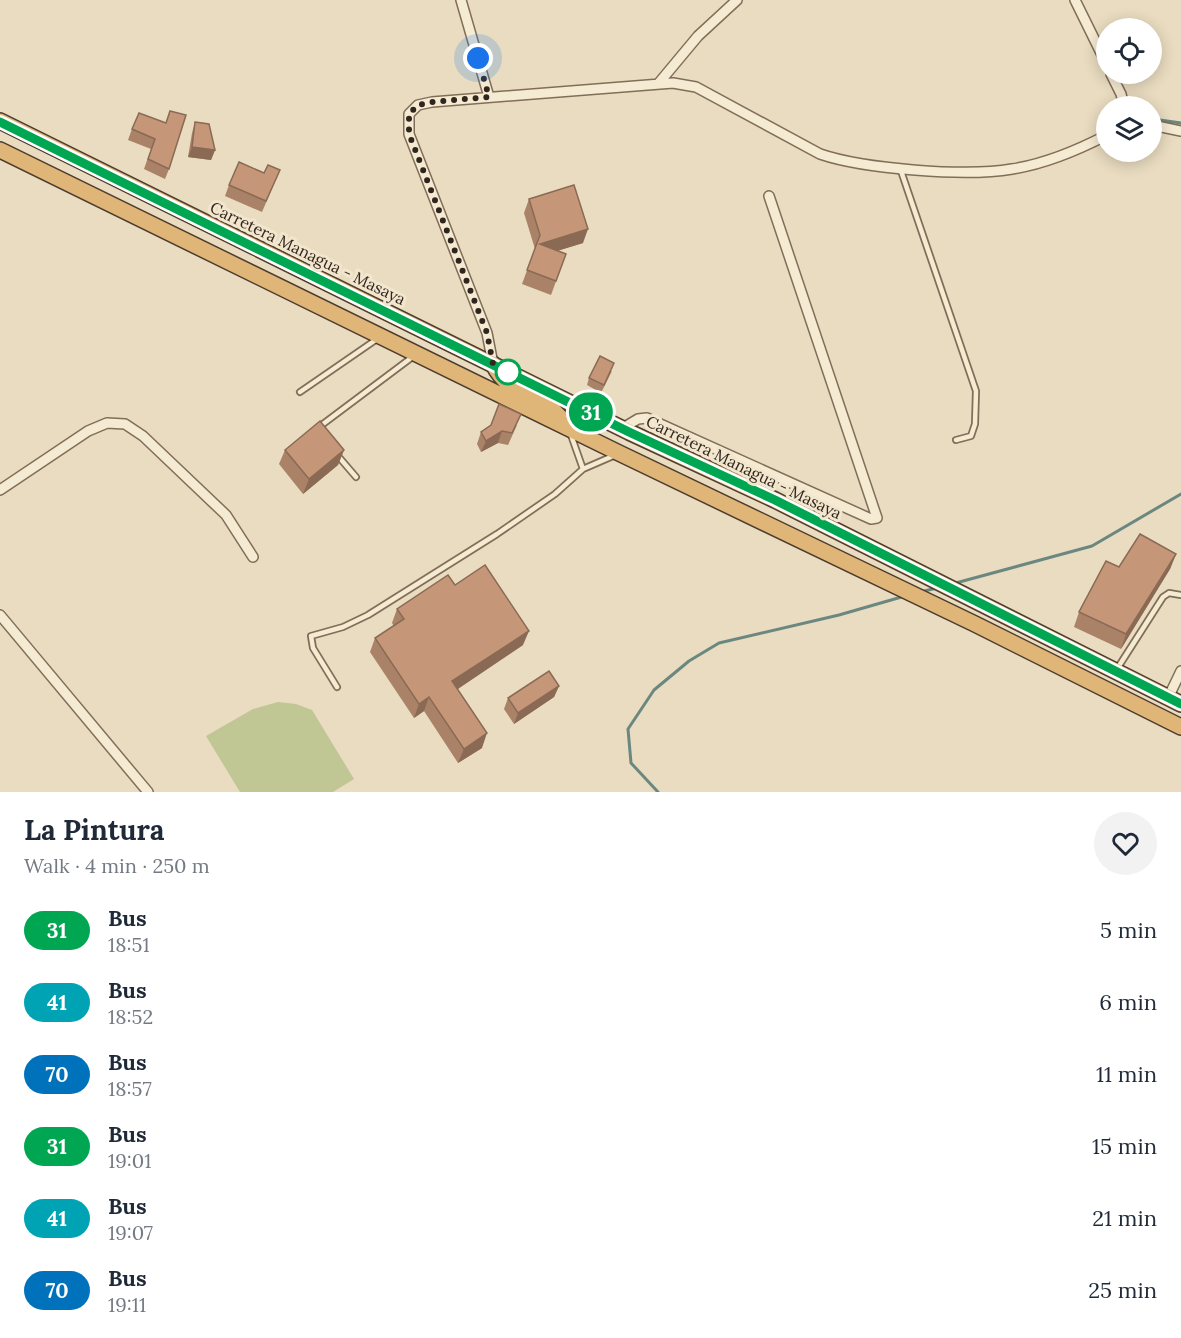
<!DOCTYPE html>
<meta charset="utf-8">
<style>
:root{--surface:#fff;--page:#f2f2f3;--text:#1f2937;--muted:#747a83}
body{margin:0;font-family:Lora,serif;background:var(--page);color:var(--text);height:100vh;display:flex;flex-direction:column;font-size:22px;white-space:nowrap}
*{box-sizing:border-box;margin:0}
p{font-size:20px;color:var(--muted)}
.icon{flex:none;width:33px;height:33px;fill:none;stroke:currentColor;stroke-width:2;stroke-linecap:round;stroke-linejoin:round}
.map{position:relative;height:792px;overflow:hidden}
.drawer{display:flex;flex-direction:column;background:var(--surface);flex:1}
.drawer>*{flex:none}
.badge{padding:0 12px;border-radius:20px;font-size:21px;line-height:39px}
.fabs{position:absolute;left:1096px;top:18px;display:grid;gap:12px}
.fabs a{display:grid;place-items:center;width:66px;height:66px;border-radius:50%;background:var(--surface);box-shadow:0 3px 15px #0003;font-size:30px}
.you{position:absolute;width:30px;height:30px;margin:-15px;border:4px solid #fff;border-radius:50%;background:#1a73e8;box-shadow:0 0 0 9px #1a73e833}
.map>.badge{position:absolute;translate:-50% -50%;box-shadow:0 0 0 3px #fff}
.round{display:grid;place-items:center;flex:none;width:63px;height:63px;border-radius:32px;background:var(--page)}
.summary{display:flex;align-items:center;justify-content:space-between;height:102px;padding:0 24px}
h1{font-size:28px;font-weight:800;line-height:45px}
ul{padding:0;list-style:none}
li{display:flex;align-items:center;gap:18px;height:72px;padding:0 24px}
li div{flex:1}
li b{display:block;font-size:22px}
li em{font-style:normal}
li .badge{min-width:66px;font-weight:700;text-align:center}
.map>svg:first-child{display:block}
.green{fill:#c1c695}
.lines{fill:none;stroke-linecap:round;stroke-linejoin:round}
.stream{stroke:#6b8880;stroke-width:3}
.service-casing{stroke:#816e59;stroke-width:8}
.minor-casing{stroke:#816e59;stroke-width:12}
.trunk-casing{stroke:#4e3c2e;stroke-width:18}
.service{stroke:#f5ead2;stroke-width:4.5}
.minor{stroke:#f5ead2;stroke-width:9}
.trunk{stroke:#dfb578;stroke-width:15}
.wall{fill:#a98267}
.shaded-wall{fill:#8a6a54}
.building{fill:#c59778;stroke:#8a6a54;stroke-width:1.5}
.line-casing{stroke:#fff;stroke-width:14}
.line{stroke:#00a651;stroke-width:9}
.walk{stroke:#31261d;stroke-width:6;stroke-dasharray:0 10.8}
.stop-dot{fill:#fff;stroke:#00a651;stroke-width:3}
.labels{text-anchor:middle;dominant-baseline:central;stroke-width:6;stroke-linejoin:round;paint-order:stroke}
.street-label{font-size:16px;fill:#31261d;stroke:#f2e7ce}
</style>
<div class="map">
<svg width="1181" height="792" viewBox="0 0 1181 792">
<rect width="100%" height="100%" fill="#e9dcc0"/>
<path class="green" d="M278,702L296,704L312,710L354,779L333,792H240L206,736L253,709Z"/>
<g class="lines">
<path class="stream" d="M1153,119L1181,123
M952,584L1092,546L1181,494
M920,592L937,588
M658,792L631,763L628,729L654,690L689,661L719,643L839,615L905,596"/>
<defs>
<path id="service" d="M900,168L976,391L975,424L971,436L956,440
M300,392L377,339
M319,427L415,355
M571,435L583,469
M338,456L356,477
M1117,669L1163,597L1169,593L1181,595
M337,687L313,648L311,636L343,627L368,615L497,534L555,494L583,469L613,456"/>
<path id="minor" d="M461,0L489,97
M1075,0L1107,65
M1111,74L1121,94L1124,106
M658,84L698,36L737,0
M1152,125L1181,131
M493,364L487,333L409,134V114L418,105L432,102L673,83L696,87L820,154C864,169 966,177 1012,169C1045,164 1078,150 1107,135
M623,428L638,419L647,418L871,519L877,518L769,196
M0,490L88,431L107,423L125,424L143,436L226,515L253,557
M0,615L148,792
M1168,698L1181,671"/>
<path id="trunk" d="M0,121L629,432L775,500L1181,704
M0,150L619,453L975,624L1181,727
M493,364C510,398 538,392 561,418"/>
</defs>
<use href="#service" class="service-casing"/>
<use href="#minor" class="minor-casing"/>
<use href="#trunk" class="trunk-casing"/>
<use href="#service" class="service"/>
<use href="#minor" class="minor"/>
<use href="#trunk" class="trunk"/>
</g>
<path class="wall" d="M195,122L215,150L211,160L188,157L192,133Z
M166,123L169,169L165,179L144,169L151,149L128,140L132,129Z
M280,170L262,212L225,196L229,185L264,173Z
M529,199L583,243L557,251L566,254L551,295L522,284L535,249L524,213Z
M612,371L601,393L587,385L589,378Z
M517,425L508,445L498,443L481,452L477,444L481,432Z
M285,450H344L338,465L303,494L279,464Z
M1176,554L1170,569L1121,649L1074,627L1079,612L1119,567Z
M455,585L523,645L458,689L482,748L458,763L424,711L414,718L370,652L375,638L394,626L392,623L397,609Z
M559,686L554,697L514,724L504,709L508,698Z"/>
<path class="shaded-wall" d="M192,147L215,150L211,160L188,157Z
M588,229L583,243L534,258L540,244Z
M502,431L498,443L481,452L486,441Z
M344,450L338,465L303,494L309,479Z
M1176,554L1170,569L1121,649L1126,634Z
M529,631L523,645L447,696L452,681Z
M559,686L554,697L514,724L518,713Z
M429,697L424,711L414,718L419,704Z
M487,733L482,748L458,763L464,749Z"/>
<path class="building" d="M170,111L186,115L169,169L148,159L155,139L132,129L139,113L166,123Z
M195,122L209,124L215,150L192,147Z
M239,162L264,173L268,165L280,170L266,201L229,185Z
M574,185L588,229L540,244L566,254L556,281L527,270L540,235L529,199Z
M600,356L614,363L604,385L589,378Z
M499,404L521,414L512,433L502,431L486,441L481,432L491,425Z
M320,421L344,450L309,479L285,450Z
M1140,534L1176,554L1126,634L1079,612L1106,561L1119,567Z
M485,565L529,631L452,681L487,733L464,749L429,697L419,704L375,638L404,619L397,609L448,575L455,585Z
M549,671L559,686L518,713L508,698Z"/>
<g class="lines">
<defs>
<path id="line" d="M0,122L629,432L775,500L1181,704"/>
</defs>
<use href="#line" class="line-casing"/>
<use href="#line" class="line"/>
<path class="walk" d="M478,58L489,97L432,102L418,105L409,114V134L487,333L493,364L508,372"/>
</g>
<circle class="stop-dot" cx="508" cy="372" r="12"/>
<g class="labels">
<g class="street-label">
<text transform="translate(308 253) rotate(26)">Carretera Managua - Masaya</text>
<text transform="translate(744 467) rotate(26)">Carretera Managua - Masaya</text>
</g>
</g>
</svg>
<div class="fabs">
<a><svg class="icon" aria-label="locate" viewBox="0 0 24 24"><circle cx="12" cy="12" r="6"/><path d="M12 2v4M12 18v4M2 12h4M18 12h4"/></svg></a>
<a><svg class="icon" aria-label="layers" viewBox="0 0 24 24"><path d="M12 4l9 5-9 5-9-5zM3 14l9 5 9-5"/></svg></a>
</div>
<div class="you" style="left:478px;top:58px"></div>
<b class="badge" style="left:591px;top:412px;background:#00a651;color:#fff">31</b>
</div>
<section class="drawer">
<div class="summary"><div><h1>La Pintura</h1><p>Walk · 4 min · 250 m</p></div><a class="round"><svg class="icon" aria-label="heart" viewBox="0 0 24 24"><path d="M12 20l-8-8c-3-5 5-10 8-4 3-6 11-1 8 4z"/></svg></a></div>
<ul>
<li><span class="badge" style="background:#00a651;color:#fff">31</span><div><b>Bus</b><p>18:51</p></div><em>5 min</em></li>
<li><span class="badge" style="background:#00a3b4;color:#fff">41</span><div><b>Bus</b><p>18:52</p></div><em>6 min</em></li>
<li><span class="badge" style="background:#0072bc;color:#fff">70</span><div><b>Bus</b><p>18:57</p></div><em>11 min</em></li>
<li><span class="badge" style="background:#00a651;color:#fff">31</span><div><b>Bus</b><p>19:01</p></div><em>15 min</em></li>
<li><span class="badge" style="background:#00a3b4;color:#fff">41</span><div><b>Bus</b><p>19:07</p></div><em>21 min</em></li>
<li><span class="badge" style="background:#0072bc;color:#fff">70</span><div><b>Bus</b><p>19:11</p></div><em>25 min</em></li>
</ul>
</section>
